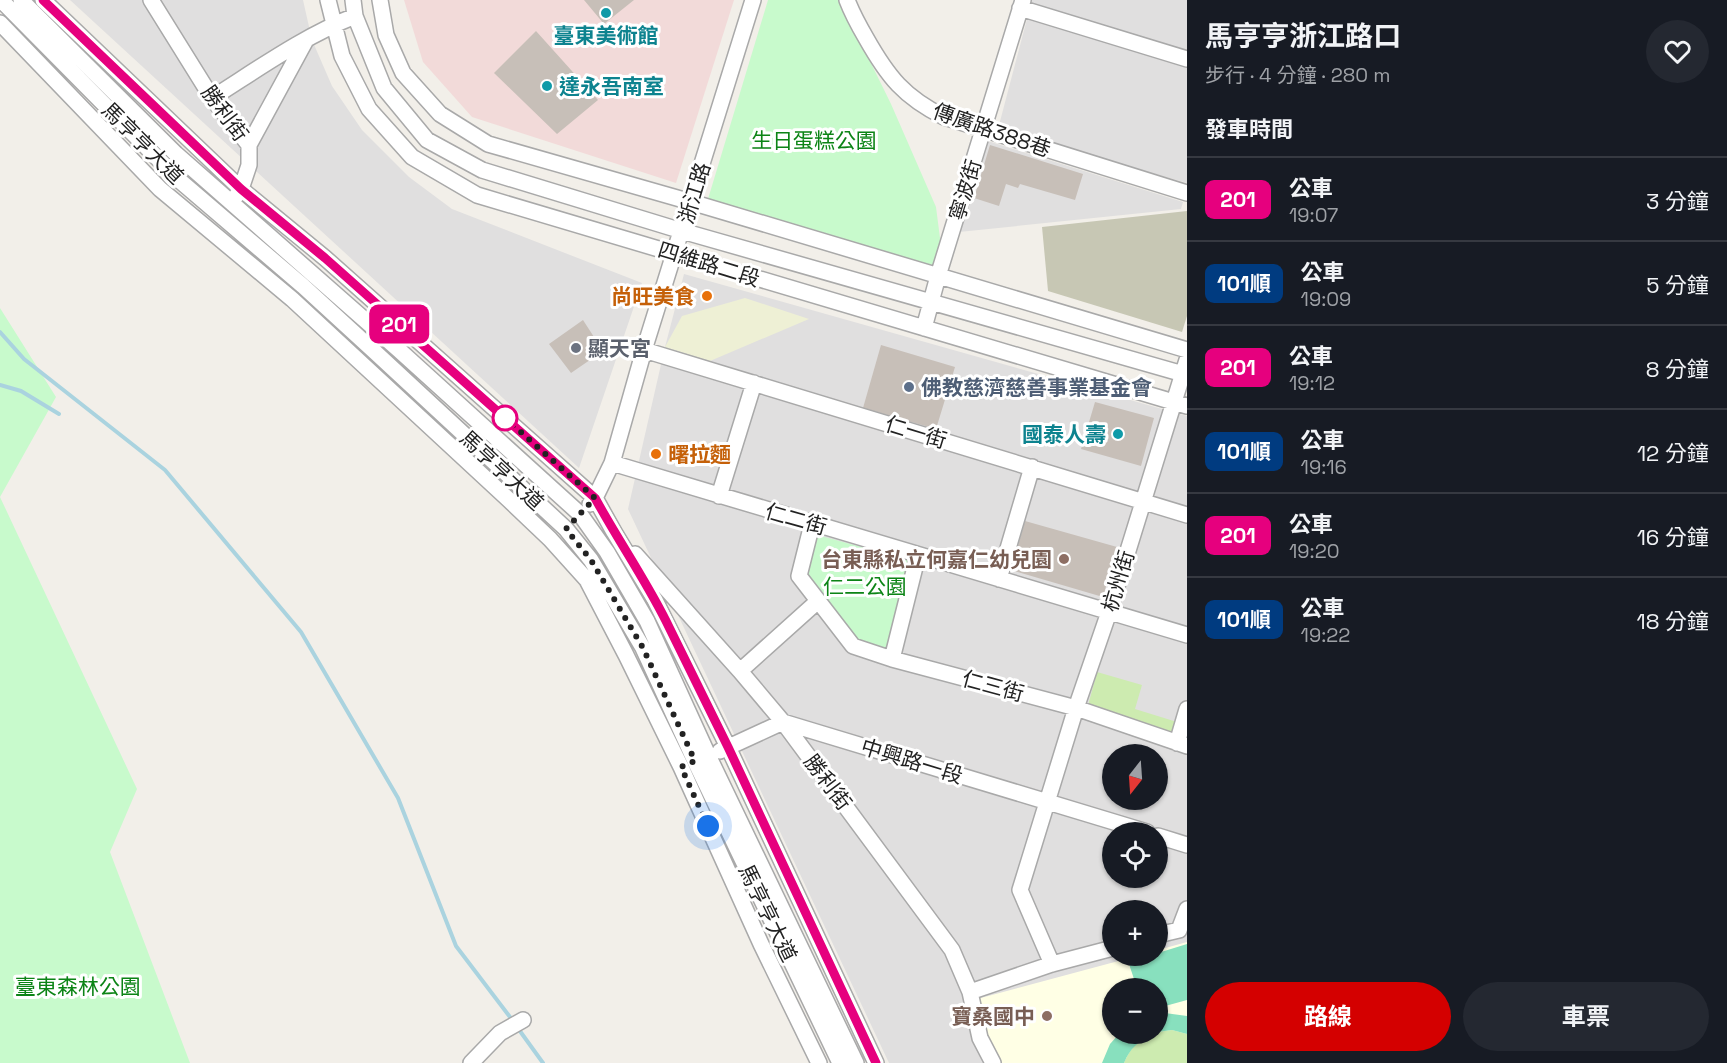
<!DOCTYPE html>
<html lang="zh-TW">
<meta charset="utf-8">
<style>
:root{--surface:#171b24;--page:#242831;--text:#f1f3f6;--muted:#9ea1a6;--line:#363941;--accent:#d40000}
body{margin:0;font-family:"Space Grotesk","Noto Sans TC",sans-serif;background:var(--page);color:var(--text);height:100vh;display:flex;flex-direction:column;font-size:22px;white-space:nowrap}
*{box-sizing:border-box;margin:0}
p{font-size:20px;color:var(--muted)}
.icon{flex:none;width:33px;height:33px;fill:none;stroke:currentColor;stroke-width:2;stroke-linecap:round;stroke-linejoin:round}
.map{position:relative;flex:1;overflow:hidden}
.drawer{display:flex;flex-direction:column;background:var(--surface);width:540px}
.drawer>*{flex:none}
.badge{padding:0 12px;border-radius:9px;font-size:21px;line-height:39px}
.needle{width:39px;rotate:197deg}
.fabs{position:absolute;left:1102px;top:744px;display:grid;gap:12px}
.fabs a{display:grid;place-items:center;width:66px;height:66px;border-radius:50%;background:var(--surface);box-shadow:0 2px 4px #0004;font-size:30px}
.you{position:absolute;width:30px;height:30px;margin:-15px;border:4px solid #fff;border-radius:50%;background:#1a73e8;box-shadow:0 0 0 9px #1a73e833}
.map>.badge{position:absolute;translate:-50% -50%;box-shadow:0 0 0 3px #fff}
h2{padding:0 18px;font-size:22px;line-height:54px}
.round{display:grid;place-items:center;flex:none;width:63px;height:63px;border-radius:32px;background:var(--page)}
.overview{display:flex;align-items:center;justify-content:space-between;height:102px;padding:0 18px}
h1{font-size:28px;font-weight:700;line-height:45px}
.button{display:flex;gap:12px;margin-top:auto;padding:12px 18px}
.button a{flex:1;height:69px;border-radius:36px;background:var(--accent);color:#fff;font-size:24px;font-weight:700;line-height:69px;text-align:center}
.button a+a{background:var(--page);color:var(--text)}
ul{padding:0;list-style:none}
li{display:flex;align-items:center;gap:18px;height:84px;padding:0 18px;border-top:2px solid var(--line)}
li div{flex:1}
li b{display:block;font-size:22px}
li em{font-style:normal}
li .badge{min-width:66px;font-weight:700;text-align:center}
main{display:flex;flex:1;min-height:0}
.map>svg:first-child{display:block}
.residential{fill:#e0dfdf;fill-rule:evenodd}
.commercial{fill:#f2dad9}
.education{fill:#ffffe5;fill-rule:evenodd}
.construction{fill:#c7c7b4}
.farmland{fill:#eef0d5}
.grass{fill:#cdebb0}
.park{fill:#c8facc}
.pitch{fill:#88e0be}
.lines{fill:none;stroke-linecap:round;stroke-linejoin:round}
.stream{stroke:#aad3df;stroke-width:4}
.building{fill:#c7bfb8}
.minor-casing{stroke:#a9a9a9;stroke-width:18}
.minor{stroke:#fff;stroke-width:15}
.line-casing{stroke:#fff;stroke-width:14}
.line{stroke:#e6007e;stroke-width:9}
.walk{stroke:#222;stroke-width:6;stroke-dasharray:0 10.8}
.culture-dot{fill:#0f9aa8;stroke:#fff;stroke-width:2}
.food-dot{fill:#e8710a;stroke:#fff;stroke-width:2}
.worship-dot{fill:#6b7280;stroke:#fff;stroke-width:2}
.service-dot{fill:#5c6f8a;stroke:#fff;stroke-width:2}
.stop-dot{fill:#fff;stroke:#e6007e;stroke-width:3}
.education-dot{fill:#8d6e63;stroke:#fff;stroke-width:2}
.labels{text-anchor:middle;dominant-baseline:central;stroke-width:6;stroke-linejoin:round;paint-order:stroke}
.culture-label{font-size:21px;font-weight:bold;fill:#0d838f;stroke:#fff}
.street-label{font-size:21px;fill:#222;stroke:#fff}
.park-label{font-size:21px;fill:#0c8416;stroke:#fff}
.food-label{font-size:21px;font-weight:bold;fill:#c56008;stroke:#fff;text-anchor:end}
.worship-label{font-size:21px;font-weight:bold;fill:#5b616d;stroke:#fff;text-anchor:start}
.service-label{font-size:21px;font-weight:bold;fill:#4e5e75;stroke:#fff;text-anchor:start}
.education-label{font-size:21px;font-weight:bold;fill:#785e54;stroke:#fff;text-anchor:end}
</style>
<main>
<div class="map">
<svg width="1187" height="1063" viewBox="0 0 1187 1063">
<rect width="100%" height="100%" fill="#f2efe9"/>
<path class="residential" d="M70,0H303L312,40L332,86L362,130L409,177L452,209L642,283L579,468Z
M1032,0H1187V183L998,129Z
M988,141L1183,202L1181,209L959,232Z
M684,274L1187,416V1063H889L628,509L665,347ZM1113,754H1158V800H1113ZM1113,832H1158V878H1113ZM1113,910H1158V956H1113ZM1113,988H1158V1034H1113Z"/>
<path class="commercial" d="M404,0H734L676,183L472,117L423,62Z"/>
<path class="education" d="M1187,942V1063H997L989,1048L977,999L1137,956H1158V950ZM1113,988H1158V1034H1113Z"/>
<path class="construction" d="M1187,211V316L1182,332L1048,291L1042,227Z"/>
<path class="farmland" d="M745,298L809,319L710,361L665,347L682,316Z"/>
<path class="grass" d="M1097,672L1142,685L1135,709L1177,722L1173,738L1086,713Z
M1172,1030L1187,1034V1063H1124C1130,1049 1141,1034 1158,1034V1032Z"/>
<path class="park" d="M768,0H840L891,104L936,207L944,269L708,199Z
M0,308L56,397L0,497L137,789L110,852L190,1063H0Z
M817,535L910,560L889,651L856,640L807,572Z"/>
<path class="pitch" d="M1187,944V1000L1158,1008V988H1137L1128,961L1148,956H1158V953Z
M1165,1013L1187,1016V1034L1172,1030L1158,1032V1014Z
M1119,1034H1153C1139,1041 1130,1048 1124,1063H1102L1110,1044Z"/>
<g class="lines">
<path class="stream" d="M0,332L24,359L165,470L301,632L398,798L456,946L513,1021
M0,385L21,391L59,414
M517,1027L543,1063"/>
</g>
<path class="building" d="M584,0H634L604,24Z
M536,31L598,100L557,134L494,73Z
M990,145L1083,174L1075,200L1020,184L1018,188L1006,184L999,206L974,198Z
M583,320L603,351L571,373L549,344Z
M881,345L955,367L936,429L863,408Z
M1095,402L1154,418L1141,466L1081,449Z
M1025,521L1117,547L1103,597L1011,570Z"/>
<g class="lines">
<defs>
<path id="minor" d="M1,0L179,180L303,286L375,352L566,529L591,560L643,648L695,761L840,1063
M21,0L176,154L399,350L580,514L607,552L647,621L708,755L856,1063
M43,0L241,189L325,258L595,498L614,532L655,600L728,747L876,1063
M151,0L212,98L249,145V165L241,189L237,195
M328,0L342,56L369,109L412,157L477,195L1187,406
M353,0L355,16L384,88L427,140L482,170L682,231L1187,375
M380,0L386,35L403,73L440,114L488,144L691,202L1187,350
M847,0C852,13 859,26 866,38C888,77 904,97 944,117L1187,193
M1020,8L1187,59
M0,23L160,189L292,299L509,500L550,539L587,580L626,655L681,767L761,944L819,1063
M212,98C258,69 304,36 355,16
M249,145L306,40
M924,328L938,276L1023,0
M644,350L1187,515
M612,463L1187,635
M719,496L754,383
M590,504L595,498L612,463L644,350L753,0
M812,524L799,576L853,646L892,659L1076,708L1187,746
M635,554L740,671L783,722L952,950L970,992L980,1038L993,1063
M999,579L1032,467
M892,659L918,555
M740,671L818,601
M1177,743L1187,709
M720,751L783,722L1147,832
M1158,836L1187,845
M1158,935L1179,930L1187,909
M1052,964L1020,890L1076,708L1109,612L1187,360
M970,992L1052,964L1113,948
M471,1063L500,1033L523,1020"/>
</defs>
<use href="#minor" class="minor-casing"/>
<use href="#minor" class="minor"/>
</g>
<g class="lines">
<defs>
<path id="line" d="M43,0L241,189L325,258L595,498C618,540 645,579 666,621L728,747L876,1063"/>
</defs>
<use href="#line" class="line-casing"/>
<use href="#line" class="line"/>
<path class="walk" d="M505,418L595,498L566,529L591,560L643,648L695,761L681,767L708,826"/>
</g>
<g class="culture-dot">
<circle cx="606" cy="13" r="6"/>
<circle cx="547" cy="86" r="6"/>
<circle cx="1118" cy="434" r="6"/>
</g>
<g class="food-dot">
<circle cx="707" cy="296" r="6"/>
<circle cx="656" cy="454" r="6"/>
</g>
<circle class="worship-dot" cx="576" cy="348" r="6"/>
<circle class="service-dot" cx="909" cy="387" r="6"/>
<circle class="stop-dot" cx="505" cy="418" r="12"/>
<g class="education-dot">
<circle cx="1064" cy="559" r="6"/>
<circle cx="1047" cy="1016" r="6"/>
</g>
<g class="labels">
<g class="culture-label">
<text x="606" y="35">臺東美術館</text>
<text x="559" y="86" text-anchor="start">達永吾南室</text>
<text x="1106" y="434" text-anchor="end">國泰人壽</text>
</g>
<g class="street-label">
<text transform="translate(225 113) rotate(54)">勝利街</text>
<text transform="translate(992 130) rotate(19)">傳廣路388巷</text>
<text transform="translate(143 143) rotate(45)">馬亨亨大道</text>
<text transform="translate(965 190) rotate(-73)">寧波街</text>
<text transform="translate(694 193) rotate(-73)">浙江路</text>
<text transform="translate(709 264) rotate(17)">四維路二段</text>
<text transform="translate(916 432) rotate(17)">仁一街</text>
<text transform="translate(502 470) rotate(43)">馬亨亨大道</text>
<text transform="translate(796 519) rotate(16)">仁二街</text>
<text transform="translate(1118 581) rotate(-73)">杭州街</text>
<text transform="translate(993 686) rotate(15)">仁三街</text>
<text transform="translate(912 761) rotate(17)">中興路一段</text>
<text transform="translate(828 782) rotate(53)">勝利街</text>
<text transform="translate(768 913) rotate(64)">馬亨亨大道</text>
</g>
<g class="park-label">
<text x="814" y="140">生日蛋糕公園</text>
<text x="865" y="586">仁二公園</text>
<text x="78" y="986">臺東森林公園</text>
</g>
<g class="food-label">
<text x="695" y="296">尚旺美食</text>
<text x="668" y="454" text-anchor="start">曙拉麵</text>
</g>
<g class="worship-label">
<text x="588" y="348">顯天宮</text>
</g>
<g class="service-label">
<text x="921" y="387">佛教慈濟慈善事業基金會</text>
</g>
<g class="education-label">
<text x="1052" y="559">台東縣私立何嘉仁幼兒園</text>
<text x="1035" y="1016">寶桑國中</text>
</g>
</g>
</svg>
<div class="fabs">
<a><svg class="needle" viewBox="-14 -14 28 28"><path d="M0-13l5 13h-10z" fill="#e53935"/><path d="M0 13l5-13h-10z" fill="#9ea1a6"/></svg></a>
<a><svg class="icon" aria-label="locate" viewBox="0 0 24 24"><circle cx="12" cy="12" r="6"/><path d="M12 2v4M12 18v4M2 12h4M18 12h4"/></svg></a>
<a>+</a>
<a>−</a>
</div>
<div class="you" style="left:708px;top:826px"></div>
<b class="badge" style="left:399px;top:324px;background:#e6007e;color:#fff">201</b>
</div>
<section class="drawer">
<div class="overview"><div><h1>馬亨亨浙江路口</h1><p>步行 · 4 分鐘 · 280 m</p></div><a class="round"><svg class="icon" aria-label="heart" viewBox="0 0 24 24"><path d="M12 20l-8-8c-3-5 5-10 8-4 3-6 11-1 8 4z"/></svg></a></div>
<h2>發車時間</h2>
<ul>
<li><span class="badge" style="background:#e6007e;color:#fff">201</span><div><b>公車</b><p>19:07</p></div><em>3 分鐘</em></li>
<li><span class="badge" style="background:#003b80;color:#fff">101順</span><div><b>公車</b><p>19:09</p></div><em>5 分鐘</em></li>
<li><span class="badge" style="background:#e6007e;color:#fff">201</span><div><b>公車</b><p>19:12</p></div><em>8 分鐘</em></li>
<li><span class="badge" style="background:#003b80;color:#fff">101順</span><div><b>公車</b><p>19:16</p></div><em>12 分鐘</em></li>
<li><span class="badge" style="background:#e6007e;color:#fff">201</span><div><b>公車</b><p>19:20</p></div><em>16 分鐘</em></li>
<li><span class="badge" style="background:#003b80;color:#fff">101順</span><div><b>公車</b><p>19:22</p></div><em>18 分鐘</em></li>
</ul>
<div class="button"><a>路線</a><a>車票</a></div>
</section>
</main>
